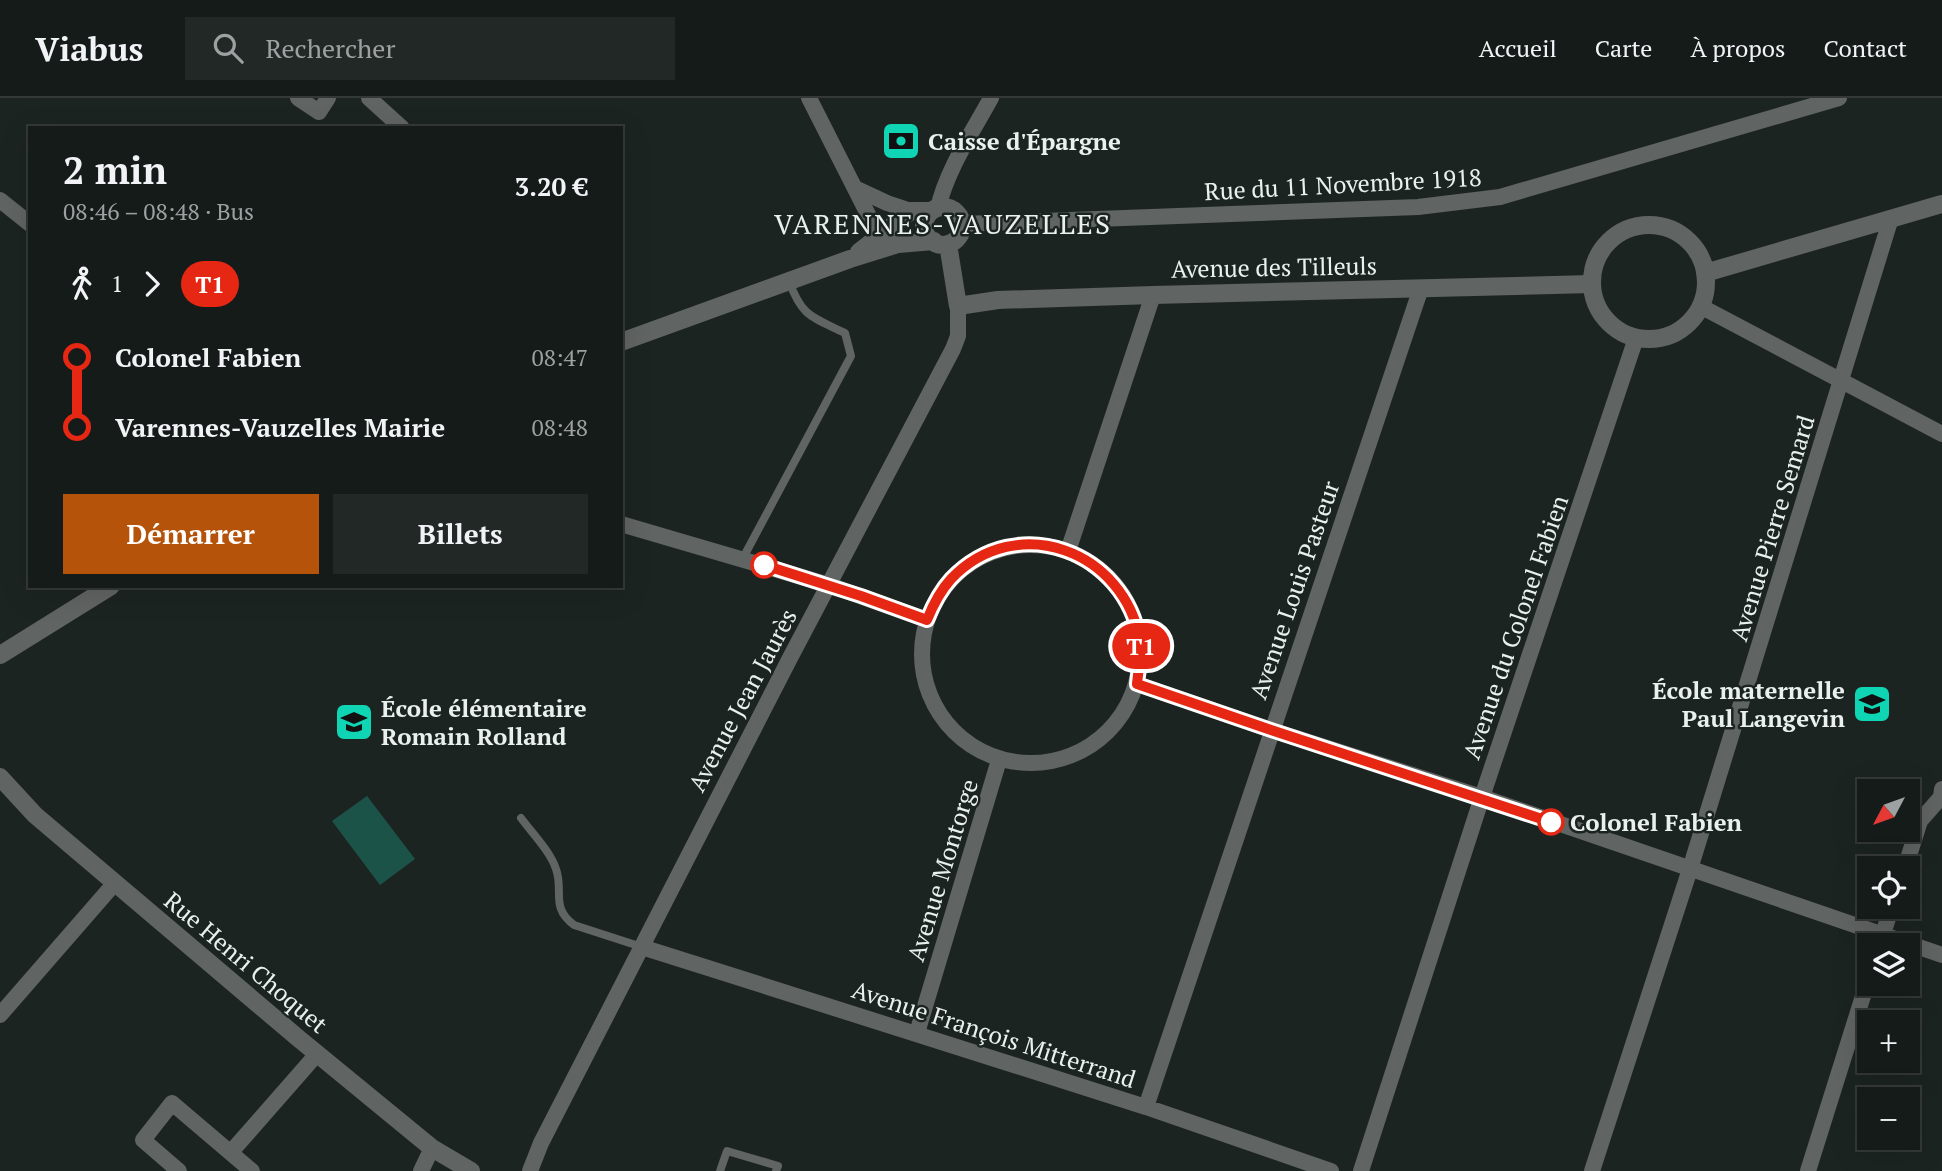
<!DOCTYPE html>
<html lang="fr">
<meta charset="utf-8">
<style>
:root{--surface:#151b19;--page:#222826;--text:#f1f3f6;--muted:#9da1a2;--line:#343938;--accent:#b45309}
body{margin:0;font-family:"PT Serif",serif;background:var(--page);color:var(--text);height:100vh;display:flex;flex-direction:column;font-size:26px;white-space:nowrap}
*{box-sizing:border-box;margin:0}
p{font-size:23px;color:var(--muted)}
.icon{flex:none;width:38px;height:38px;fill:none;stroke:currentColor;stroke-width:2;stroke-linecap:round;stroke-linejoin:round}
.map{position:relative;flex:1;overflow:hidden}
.panel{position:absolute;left:28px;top:28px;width:595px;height:462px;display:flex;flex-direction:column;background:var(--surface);border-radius:0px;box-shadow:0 7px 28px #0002,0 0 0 2px var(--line)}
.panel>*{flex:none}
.badge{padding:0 14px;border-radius:23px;font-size:24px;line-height:46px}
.needle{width:46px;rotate:229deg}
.controls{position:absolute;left:1857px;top:681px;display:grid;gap:14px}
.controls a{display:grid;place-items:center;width:63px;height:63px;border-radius:0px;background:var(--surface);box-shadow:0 7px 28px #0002,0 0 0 2px var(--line);font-size:35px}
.map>.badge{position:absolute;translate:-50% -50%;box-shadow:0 0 0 4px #fff}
.legs{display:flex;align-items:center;gap:10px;height:77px;padding:0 35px;font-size:23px}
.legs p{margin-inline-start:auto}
.summary{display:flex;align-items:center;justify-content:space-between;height:119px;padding:0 35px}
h1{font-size:38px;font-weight:600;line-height:52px}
.button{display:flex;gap:14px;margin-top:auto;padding:14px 35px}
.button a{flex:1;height:80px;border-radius:0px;background:var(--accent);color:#fff;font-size:28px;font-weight:600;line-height:80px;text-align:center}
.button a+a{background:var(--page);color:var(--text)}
ul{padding:0 35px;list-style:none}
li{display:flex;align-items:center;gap:24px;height:70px;font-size:26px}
li i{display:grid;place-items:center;width:10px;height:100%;margin:0 9px;background:currentColor}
li i::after{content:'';width:18px;height:18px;margin:-9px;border:5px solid;border-radius:50%;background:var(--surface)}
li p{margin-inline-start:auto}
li:first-child i{background:linear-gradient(#0000 50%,currentColor 0)}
li:last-child i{background:linear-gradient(currentColor 50%,#0000 0)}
header{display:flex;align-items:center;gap:42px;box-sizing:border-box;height:98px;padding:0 35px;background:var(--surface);border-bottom:2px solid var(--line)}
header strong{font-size:33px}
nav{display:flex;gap:38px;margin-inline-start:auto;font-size:24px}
.search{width:490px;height:63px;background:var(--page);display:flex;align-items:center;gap:18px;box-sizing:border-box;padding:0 24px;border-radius:0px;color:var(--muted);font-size:26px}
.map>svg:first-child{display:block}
.green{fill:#1c5348}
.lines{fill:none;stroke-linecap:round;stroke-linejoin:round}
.service{stroke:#606462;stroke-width:8}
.minor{stroke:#606462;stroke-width:16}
.tertiary{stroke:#606462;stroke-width:18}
.line-1-casing{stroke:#fff;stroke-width:16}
.line-1{stroke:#e52713;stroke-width:10}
.stop-1-dot{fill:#fff;stroke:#e52713;stroke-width:3.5}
.labels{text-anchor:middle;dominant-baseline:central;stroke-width:5;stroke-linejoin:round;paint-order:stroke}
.poi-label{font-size:24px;font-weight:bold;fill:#eaf0ee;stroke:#1c2421;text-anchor:start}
.street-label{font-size:24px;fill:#eaf0ee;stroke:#1c2421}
.stop-label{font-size:24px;font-weight:bold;fill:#eaf0ee;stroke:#1c2421;text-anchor:start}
.quarter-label{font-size:28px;letter-spacing:2px;fill:#eaf0ee;stroke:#1c2421}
</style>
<header>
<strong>Viabus</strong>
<div class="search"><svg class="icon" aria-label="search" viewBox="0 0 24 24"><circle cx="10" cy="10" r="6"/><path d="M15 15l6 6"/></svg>Rechercher</div>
<nav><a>Accueil</a><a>Carte</a><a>À propos</a><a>Contact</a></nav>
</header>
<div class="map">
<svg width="1942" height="1073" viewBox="0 0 1942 1073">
<rect width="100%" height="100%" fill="#1c2421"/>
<path class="green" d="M367,698L415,761L380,787L332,723Z"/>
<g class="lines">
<path class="service" d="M743,460L851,258L845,235C812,219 802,219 789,183
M521,720C532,735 550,753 556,771C564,793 550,809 574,827L642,849
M720,1073L727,1053L778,1068L776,1073"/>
<path class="minor" d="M298,0L319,14L328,0
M369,0L402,30
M809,0L879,138
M857,91L887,105L911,113
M0,102L30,126
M938,110C947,71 972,35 991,0
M962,126L1418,109L1500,99L1839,0
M1700,208L1942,336
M621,426L829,487L927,522
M922 556a109 109 0 1 1 218 0a109 109 0 1 1-218 0Z
M1068,453L1153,197
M1137,586L1271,632L1482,699L1942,857
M1905,770L1920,723L1941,699L1942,691
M1880,845L1892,808
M642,849L1146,1009L1331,1073
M0,917L114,786
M917,935L999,662
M1146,1009L1421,190
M231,1054L317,956
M179,1073L143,1042L172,1005L252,1073
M421,1073L432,1050
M530,1073L541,1045L790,560L953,251L958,238V208
M1361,1073L1482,699L1636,240
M1592,1073L1690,771L1891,120
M1808,1073L1869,879"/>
<path class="tertiary" d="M924 128a19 19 0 1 1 38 0a19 19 0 1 1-38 0Z
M1592 184a57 57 0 1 1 114 0a57 57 0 1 1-114 0Z
M948,146L958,208L998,202L1153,197L1592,186
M859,154L911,113H931
M1705,175L1942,106
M621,244L850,161L898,146L934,143
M0,557L111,488
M0,679L35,717L298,940L432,1050L471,1073"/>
</g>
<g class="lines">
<defs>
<path id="line-1" d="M764,467L861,498L927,522C933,507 940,493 951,481C1017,412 1125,453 1140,543C1143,556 1138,572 1137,586L1271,632L1551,724"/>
</defs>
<use href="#line-1" class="line-1-casing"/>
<use href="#line-1" class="line-1"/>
</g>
<defs>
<symbol id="bank-square" viewBox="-11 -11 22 22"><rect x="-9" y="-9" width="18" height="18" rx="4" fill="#0fd5b4" stroke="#1c2421"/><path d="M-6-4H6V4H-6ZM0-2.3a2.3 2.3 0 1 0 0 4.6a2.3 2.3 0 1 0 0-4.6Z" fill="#111"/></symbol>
<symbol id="school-square" viewBox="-11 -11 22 22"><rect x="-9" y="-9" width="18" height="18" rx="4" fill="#0fd5b4" stroke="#1c2421"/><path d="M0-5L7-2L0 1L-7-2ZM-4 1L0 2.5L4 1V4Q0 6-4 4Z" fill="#111"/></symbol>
</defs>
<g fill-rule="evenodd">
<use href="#bank-square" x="879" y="21" width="44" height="44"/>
<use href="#school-square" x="1850" y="584" width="44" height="44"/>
<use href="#school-square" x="332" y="602" width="44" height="44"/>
</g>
<g class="stop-1-dot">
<circle cx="764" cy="467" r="12"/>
<circle cx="1551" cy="724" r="12"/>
</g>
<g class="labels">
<g class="poi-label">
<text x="928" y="43">Caisse d'Épargne</text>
<text x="1845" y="592" text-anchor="end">École maternelle<tspan x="1845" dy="28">Paul Langevin</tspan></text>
<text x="381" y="610">École élémentaire<tspan x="381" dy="28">Romain Rolland</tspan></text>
</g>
<g class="street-label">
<text transform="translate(1343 86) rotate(-3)">Rue du 11 Novembre 1918</text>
<text transform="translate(1274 169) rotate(-1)">Avenue des Tilleuls</text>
<text transform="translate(1772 430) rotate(-73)">Avenue Pierre Semard</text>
<text transform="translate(1294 492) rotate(-71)">Avenue Louis Pasteur</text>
<text transform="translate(1515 529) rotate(-71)">Avenue du Colonel Fabien</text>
<text transform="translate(742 602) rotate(-62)">Avenue Jean Jaurès</text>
<text transform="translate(942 772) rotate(-73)">Avenue Montorge</text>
<text transform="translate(246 864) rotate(40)">Rue Henri Choquet</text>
<text transform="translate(994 936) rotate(18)">Avenue François Mitterrand</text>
</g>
<g class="stop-label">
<text x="1570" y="724">Colonel Fabien</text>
</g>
<g class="quarter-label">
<text x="943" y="125">VARENNES-VAUZELLES</text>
</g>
</g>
</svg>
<div class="controls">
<a><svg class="needle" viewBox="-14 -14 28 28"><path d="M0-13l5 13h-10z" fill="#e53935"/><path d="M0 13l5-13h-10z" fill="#9da1a2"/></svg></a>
<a><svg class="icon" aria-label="locate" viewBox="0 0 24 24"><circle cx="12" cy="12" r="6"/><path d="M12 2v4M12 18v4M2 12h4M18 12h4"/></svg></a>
<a><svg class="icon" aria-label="layers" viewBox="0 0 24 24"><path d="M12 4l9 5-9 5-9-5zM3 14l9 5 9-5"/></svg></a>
<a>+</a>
<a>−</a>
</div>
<b class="badge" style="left:1141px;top:548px;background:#e52713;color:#fff">T1</b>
<section class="panel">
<div class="summary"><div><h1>2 min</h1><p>08:46 – 08:48 · Bus</p></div><b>3.20 €</b></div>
<div class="legs"><svg class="icon" aria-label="walk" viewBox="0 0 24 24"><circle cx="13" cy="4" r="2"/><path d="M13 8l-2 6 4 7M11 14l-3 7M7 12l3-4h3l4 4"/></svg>1<svg class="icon" aria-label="forward" viewBox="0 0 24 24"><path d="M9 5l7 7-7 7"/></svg><b class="badge" style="background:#e52713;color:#fff">T1</b></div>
<ul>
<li><i style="color:#e52713"></i><b>Colonel Fabien</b><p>08:47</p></li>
<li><i style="color:#e52713"></i><b>Varennes-Vauzelles Mairie</b><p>08:48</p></li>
</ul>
<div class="button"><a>Démarrer</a><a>Billets</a></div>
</section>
</div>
